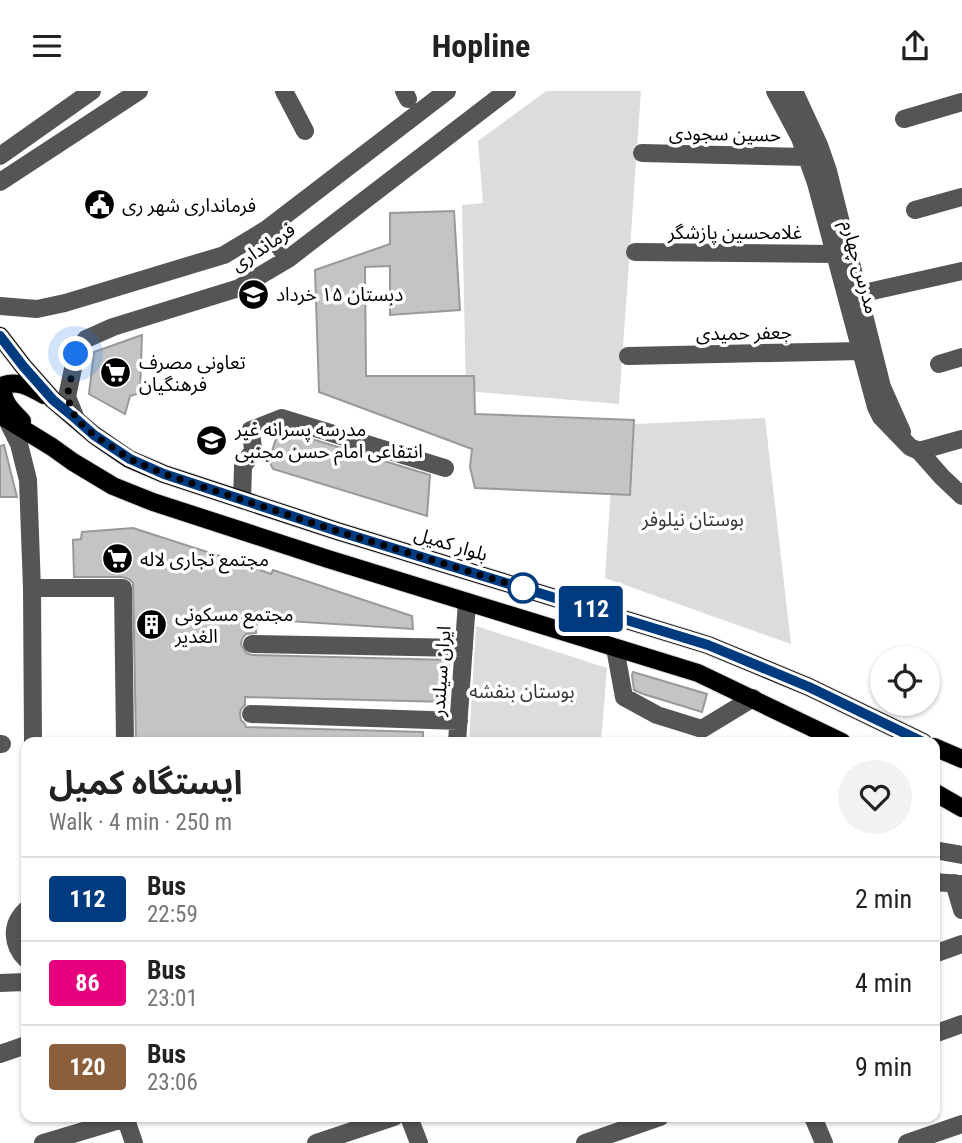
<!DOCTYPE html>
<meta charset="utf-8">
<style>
:root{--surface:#fff;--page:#f2f2f2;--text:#222;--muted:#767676;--line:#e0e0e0}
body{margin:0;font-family:"Roboto Condensed","Noto Sans Arabic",sans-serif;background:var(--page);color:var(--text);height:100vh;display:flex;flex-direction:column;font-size:26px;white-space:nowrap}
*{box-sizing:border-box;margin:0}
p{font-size:23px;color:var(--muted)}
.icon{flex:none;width:38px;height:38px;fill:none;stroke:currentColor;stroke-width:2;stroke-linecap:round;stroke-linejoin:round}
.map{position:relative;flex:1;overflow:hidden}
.drawer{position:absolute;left:21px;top:646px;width:919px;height:385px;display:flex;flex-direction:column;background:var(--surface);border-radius:14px;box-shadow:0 2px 5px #0004}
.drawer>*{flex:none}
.badge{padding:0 14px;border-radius:5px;font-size:24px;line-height:46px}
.fabs{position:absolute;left:870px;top:555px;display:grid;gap:14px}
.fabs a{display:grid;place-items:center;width:70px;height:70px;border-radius:50%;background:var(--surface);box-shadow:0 2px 5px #0004;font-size:35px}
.you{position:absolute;width:35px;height:35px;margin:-18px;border:5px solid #fff;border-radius:50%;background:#1a73e8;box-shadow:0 0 0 10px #1a73e833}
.map>.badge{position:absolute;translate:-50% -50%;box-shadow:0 0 0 4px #fff}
.round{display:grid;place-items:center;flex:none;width:74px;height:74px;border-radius:37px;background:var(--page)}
.head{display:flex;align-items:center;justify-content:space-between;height:119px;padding:0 28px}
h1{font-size:33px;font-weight:700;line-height:52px}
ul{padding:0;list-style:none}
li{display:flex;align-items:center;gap:21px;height:84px;padding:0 28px;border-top:2px solid var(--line)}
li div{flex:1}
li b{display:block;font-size:26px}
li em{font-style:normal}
li .badge{min-width:77px;font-weight:700;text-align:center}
header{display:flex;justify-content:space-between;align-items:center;height:91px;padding:0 28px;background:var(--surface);font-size:32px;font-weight:700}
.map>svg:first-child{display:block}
.green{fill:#dcdcdc}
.building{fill:#c4c4c4;stroke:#999;stroke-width:2}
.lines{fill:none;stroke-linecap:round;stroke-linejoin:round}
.major-casing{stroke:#dbdbdb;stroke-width:20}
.minor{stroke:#555;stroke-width:18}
.major{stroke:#000;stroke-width:18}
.line-casing{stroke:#fff;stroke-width:16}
.line{stroke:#003b80;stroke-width:10}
.walk{stroke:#000;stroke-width:7;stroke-dasharray:0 12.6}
.stop-dot{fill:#fff;stroke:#003b80;stroke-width:3.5}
.labels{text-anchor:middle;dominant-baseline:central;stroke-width:7;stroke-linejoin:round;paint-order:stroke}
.street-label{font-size:19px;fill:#000;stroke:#fff}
.poi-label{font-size:19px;fill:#000;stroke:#fff;text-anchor:start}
.park-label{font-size:19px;fill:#333;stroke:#fff}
</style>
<header><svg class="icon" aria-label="menu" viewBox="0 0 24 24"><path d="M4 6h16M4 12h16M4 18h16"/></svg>Hopline<svg class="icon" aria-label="share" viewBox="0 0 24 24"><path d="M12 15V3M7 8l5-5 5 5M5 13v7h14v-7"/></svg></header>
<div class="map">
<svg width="962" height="1052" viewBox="0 0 962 1052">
<rect width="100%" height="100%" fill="#fff"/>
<path class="green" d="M546,0H641L619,313L466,300L462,114L483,112L478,50Z
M765,327L791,553L605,487L615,334Z
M476,535L607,577L601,651H469Z"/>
<path class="building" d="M454,120L460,219L390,224V175L365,176L366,285H474L475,323L634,329L630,404L475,397L470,376L472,358L319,301L315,179L390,153V122Z
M142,244L140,302L130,305L125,323L89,303L94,261Z
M282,339L430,384L427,425L273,378L269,370L278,341Z
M4,354L17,406H0V355Z
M133,437L232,469L271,483L273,479L412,525L413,538L257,528L256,542L246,543L242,548L241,553L246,562L252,564L449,569L448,611L245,606V614L241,618L240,623L241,629L245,633L246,636L423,641V651H136L133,492L129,488L123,486H74L73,449L81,448L82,441Z
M633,581L707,603L702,621L643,603L634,599L632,584Z"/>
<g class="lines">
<defs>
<path id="major" d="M0,245L23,275L53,309L94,344L129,368L164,383L337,440L708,554L809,596L923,651
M0,324L52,356L73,371L113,395L153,411L328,468L698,582L842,651
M22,330C11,319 0,309 4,294C19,289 31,297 44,304
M934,656L962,668
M934,701L962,717"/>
</defs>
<use href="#major" class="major-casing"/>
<path class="minor" d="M284,0L305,40
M404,0L408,8
M775,0L800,47L816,92L876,316L881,326L910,356L919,360L942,386L962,405
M794,0L819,54L828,80L882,296L902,341
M904,28L962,11
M642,62L807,66
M0,65L92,0
M0,91L139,0
M915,119L962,106
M267,138L288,168
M635,161L835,163
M859,203L962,180
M0,215L37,218L65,212L224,164L267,138L447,0
M628,265L861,260
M939,273L962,266
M76,328L67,306L76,263L86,248L113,236L239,197L288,168L507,0
M7,329L19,353L28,389L32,497L33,651
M919,360L962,348
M242,409L243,376L253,359L251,339L282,327L445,377
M32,497H123L125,651
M252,553L464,557
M615,557L624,606L657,624L702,638L753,607
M251,623L459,630
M457,651L467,511
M0,653H2
M934,759L962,764
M934,791L962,793
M954,792L962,819
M26,819C10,834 12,854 26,868
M934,863L962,853
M0,892L26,891
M934,943L962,933
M0,963L26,954
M125,1026L134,1052
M409,1026L419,1052
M813,1026L824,1052
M43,1052L130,1026
M316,1052L394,1026
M585,1052L660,1026
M907,1052L962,1033"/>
<use href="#major" class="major"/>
</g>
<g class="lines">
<defs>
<path id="line" d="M0,245L23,275L53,309L76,328L94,344L130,368L164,383L337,440L708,554L809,596L923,651"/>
</defs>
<use href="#line" class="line-casing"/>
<use href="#line" class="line"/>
<path class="walk" d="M76,263L67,306L76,328L94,344L130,368L164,383L337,440L526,498L523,497"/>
</g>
<defs>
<symbol id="civic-disc" viewBox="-11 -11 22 22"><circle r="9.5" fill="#000" stroke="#fff"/><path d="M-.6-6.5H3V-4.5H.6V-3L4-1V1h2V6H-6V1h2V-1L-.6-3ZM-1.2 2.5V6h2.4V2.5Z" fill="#fff"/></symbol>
<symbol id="school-disc" viewBox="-11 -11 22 22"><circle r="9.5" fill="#000" stroke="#fff"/><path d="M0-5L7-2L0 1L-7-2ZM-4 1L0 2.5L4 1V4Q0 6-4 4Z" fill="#fff"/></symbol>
<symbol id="supermarket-disc" viewBox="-11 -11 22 22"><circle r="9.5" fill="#000" stroke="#fff"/><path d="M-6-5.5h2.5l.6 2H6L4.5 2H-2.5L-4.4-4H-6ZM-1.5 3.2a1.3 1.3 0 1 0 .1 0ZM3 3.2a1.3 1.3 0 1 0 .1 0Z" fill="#fff"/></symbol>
<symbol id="building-disc" viewBox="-11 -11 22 22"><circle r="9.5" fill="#000" stroke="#fff"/><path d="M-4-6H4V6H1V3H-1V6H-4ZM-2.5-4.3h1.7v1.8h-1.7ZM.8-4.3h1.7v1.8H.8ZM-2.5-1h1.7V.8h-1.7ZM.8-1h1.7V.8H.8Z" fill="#fff"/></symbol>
</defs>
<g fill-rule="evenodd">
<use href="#civic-disc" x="82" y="96" width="35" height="35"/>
<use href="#school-disc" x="236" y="186" width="35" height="35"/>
<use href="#supermarket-disc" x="98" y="264" width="35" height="35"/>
<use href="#school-disc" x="194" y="332" width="35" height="35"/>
<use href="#supermarket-disc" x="100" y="450" width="35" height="35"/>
<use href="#building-disc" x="134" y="516" width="35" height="35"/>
</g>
<circle class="stop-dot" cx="523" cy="497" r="14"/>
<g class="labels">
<g class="street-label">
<text transform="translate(725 43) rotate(1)">حسین سجودی</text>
<text x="735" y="141">غلامحسین پازشگر</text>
<text transform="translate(263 156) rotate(-33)">فرمانداری</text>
<text transform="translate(860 176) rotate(75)">مدرس چهارم</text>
<text transform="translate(744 242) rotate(-1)">جعفر حمیدی</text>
<text transform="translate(451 453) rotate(17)">بلوار کمیل</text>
<text transform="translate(441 580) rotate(-86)">ایران سیلندر</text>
</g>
<g class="poi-label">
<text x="122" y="114">فرمانداری شهر ری</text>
<text x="276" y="203">دبستان ۱۵ خرداد</text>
<text x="139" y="271">تعاونی مصرف<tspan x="139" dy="22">فرهنگیان</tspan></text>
<text x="235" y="338">مدرسه پسرانه غیر<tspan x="235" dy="22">انتفاعی امام حسن مجنبی</tspan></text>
<text x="140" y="468">مجتمع تجاری لاله</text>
<text x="175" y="523">مجتمع مسکونی<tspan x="175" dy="22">الغدیر</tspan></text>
</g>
<g class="park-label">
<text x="693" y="428">بوستان نیلوفر</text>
<text x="522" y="600">بوستان بنفشه</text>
</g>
</g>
</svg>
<div class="fabs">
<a><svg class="icon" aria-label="locate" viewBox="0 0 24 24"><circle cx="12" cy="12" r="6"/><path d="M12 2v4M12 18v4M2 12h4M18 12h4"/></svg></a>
</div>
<div class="you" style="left:76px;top:263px"></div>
<b class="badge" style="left:591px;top:518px;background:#003b80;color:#fff">112</b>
<section class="drawer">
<div class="head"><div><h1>ایستگاه کمیل</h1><p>Walk · 4 min · 250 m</p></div><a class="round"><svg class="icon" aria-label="heart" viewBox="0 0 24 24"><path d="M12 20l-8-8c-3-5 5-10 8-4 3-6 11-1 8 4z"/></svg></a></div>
<ul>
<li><span class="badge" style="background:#003b80;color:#fff">112</span><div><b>Bus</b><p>22:59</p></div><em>2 min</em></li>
<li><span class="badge" style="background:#e6007e;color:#fff">86</span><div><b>Bus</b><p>23:01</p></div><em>4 min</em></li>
<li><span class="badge" style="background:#8b5e3c;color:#fff">120</span><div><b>Bus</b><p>23:06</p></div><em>9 min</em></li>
</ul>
</section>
</div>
